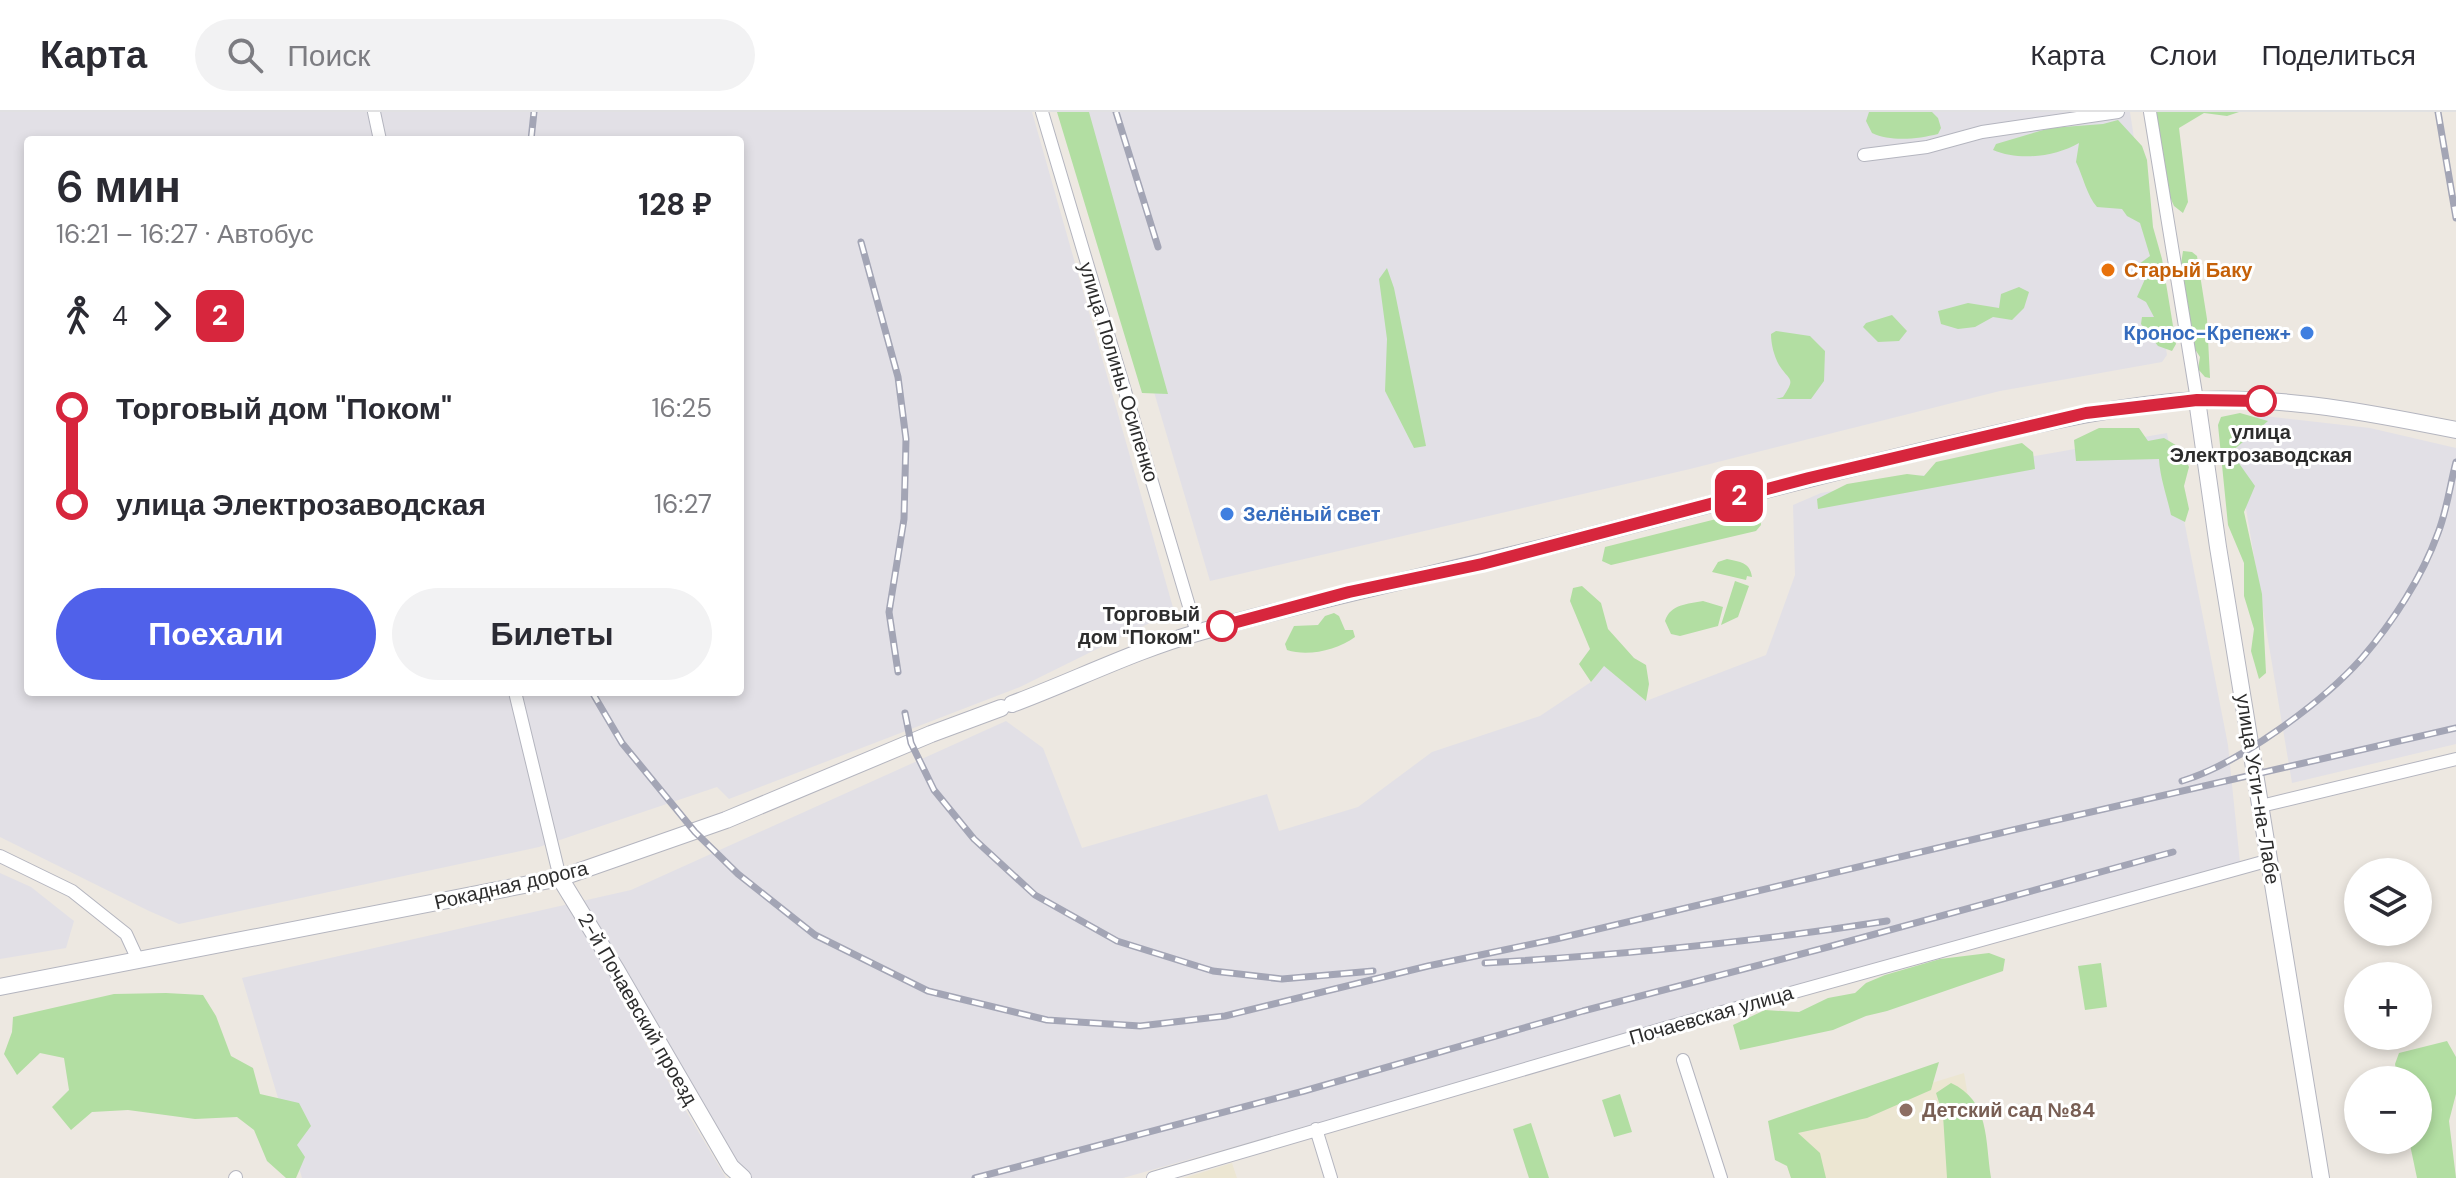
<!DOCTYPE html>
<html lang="ru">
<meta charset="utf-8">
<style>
:root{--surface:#fff;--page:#f2f2f3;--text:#2b2b33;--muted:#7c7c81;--line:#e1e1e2;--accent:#5061ea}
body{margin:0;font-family:"DM Sans",sans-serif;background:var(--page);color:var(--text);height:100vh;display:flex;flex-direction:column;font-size:30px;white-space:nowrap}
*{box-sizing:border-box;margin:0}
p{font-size:26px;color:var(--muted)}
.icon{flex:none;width:44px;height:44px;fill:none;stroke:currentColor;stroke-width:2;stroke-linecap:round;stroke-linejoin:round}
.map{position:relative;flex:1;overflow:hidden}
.drawer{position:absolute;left:24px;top:24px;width:720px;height:560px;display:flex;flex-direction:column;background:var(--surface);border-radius:8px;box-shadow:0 4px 12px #0003}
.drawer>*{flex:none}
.badge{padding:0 16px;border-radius:12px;font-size:28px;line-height:52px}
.controls{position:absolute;left:2344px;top:746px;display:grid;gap:16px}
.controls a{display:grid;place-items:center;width:88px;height:88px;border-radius:50%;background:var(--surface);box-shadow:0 4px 12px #0003;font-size:40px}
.map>.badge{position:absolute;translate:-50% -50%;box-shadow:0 0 0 4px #fff}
.legs{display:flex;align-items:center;gap:12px;height:88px;padding:0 32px;font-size:26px}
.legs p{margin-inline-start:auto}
.headline{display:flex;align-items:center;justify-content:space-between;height:136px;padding:0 32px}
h1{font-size:44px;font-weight:600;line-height:60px}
.cta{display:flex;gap:16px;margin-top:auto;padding:16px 32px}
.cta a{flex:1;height:92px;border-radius:48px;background:var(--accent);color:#fff;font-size:32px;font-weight:600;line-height:92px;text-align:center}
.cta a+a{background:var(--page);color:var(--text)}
ul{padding:0 32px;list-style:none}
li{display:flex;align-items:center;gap:28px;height:96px;font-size:30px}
li i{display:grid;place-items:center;width:12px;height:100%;margin:0 10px;background:currentColor}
li i::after{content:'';width:20px;height:20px;margin:-10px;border:6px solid;border-radius:50%;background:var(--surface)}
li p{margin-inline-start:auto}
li:first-child i{background:linear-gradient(#0000 50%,currentColor 0)}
li:last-child i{background:linear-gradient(currentColor 50%,#0000 0)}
header{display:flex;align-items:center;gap:48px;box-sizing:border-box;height:112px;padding:0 40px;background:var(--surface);border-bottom:2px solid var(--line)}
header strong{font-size:38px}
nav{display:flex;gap:44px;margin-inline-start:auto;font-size:28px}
.search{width:560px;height:72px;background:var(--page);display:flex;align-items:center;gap:20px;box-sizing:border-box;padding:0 28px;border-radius:44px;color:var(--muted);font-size:30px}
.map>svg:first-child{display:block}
.industrial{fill:#e2e0e6;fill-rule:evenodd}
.education{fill:#ece6d2}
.green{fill:#b2dea2}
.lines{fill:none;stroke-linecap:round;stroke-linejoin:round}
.street-casing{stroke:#b4b5bf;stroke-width:14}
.secondary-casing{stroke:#b4b5bf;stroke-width:18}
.street{stroke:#fff;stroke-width:12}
.secondary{stroke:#fff;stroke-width:16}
.rail-casing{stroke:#a3a5b5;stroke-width:7}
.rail{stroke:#fff;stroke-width:4;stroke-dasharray:12;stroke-linecap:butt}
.line-1-casing{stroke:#fff;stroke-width:18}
.line-1{stroke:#d7263d;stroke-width:12}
.food-dot{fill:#e8710a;stroke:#fff;stroke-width:3}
.shop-dot{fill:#3f7fe0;stroke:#fff;stroke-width:3}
.stop-1-dot{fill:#fff;stroke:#d7263d;stroke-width:4}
.education-dot{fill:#8d6e63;stroke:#fff;stroke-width:3}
.labels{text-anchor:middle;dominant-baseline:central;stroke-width:6;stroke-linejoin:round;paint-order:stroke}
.food-label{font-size:20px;font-weight:bold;fill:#c56008;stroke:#fff;text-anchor:start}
.shop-label{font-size:20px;font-weight:bold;fill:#366cbe;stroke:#fff;text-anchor:end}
.street-label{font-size:20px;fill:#2d2d2d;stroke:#fff}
.stop-label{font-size:20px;font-weight:bold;fill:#2d2d2d;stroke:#fff}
.education-label{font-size:20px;font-weight:bold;fill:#785e54;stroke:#fff;text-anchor:start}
</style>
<header>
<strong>Карта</strong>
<div class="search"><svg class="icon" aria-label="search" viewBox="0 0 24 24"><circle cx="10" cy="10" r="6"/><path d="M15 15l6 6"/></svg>Поиск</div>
<nav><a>Карта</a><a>Слои</a><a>Поделиться</a></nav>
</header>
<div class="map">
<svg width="2456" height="1066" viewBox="0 0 2456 1066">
<rect width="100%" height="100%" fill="#ede8e1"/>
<path class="industrial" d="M0,0H1032L1174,499L1020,575L729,687L717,675L539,735L179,812L149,799L0,725ZM28,28H740V580H28Z
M1071,0H2130L2167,243L2162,250L2000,279L1690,357L1210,469Z
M2256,303L2370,316L2456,336V632L2292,671L2236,337Z
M2167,321L2228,633L2240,751L1123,1066H750L723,1035L661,919L645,930L726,1066H302L242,866L631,778L1006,609L1043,636L1082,736L1267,682L1279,719L1358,695L1432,640L1540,604L1591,570L1603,553L1646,589L1766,543L1795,463L1793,393L1821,381Z
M0,761L31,775L74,809L66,836L0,847Z"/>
<path class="education" d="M1964,961L1982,1066H1791L1776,1019Z
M1232,1051L1237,1066H1184Z"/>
<path class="green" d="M1057,0H1089L1168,282L1142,281Z
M1869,0H1932L1938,6L1941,16L1938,22C1918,27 1891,30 1872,21L1866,9Z
M2156,0H2239L2227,4L2204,1L2179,16L2188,90L2183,101L2174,94L2167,78Z
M2118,8L2142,34L2147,48L2153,115L2162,147L2176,232L2172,239L2158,234L2141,212L2142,205H2154L2146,190L2137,185L2145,167L2139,152L2150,144L2140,111L2127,104L2122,97L2097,95C2087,84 2083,64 2076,50L2079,31C2055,45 2019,49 1993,38L1996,32L2050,16L2103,12Z
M2183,139L2192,140L2197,144L2207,207L2210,266L2205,265L2198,257L2200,245L2193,234L2181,152Z
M1387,156L1394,176L1426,334L1414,336L1385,279L1387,227L1379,167Z
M2019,175L2029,180L2024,196L2012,208L1993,205L1975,215L1958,217L1941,212L1938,199L1968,191L1999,196L2001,182Z
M1892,203L1907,219L1899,229L1878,230L1863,215L1866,211Z
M1776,219L1810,224L1825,239L1824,269L1811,287H1776L1783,285C1796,265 1790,270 1779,253C1774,244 1771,232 1771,222Z
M2240,301L2268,309L2231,340L2255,374L2244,400L2262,482L2266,561L2259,567L2251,539L2254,517L2244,484V451L2228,413L2218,313L2221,305Z
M2099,316H2139L2148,329L2164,326L2179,335L2189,355L2184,374L2189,397L2185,410L2171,403C2167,384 2160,366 2159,347L2076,349L2074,328Z
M2022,331L2033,340L2035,357L1818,397L1817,387L1847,372L1907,362L1924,364L1936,350Z
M1752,398L1760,402L1761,413L1756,419L1611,453L1602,449L1605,435Z
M1727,447C1740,450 1750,450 1752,465L1747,464L1746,468L1712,460L1718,450Z
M1735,469L1749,474L1738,505L1721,513Z
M1582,474L1601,491L1608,517L1634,546L1646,553L1649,572L1646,589L1604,554L1591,570L1579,552L1590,537L1570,489L1573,476Z
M1703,489L1723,495L1718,514L1680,524L1671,522L1665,509C1670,492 1688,492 1703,489Z
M1334,501L1339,504L1345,518H1353L1355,525C1337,538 1308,545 1287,538L1285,532L1294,514L1318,513L1325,504Z
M1989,841L2005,847L2003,859L1887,899L1866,904L1833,918L1740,938L1733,913L1765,898L1799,900L1828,886L1855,881L1866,871L1885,863L1940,847Z
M2101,851L2107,895L2085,898L2078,854Z
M166,881L203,883L216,904L231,944L253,956L260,982L299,991L311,1014L297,1033L305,1045L296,1066H286L267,1049L254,1018L237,1005L195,1007L128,998L92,1000L71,1018L52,995L69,978L64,946L40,941L17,963L4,942L12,920L13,905L114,882Z
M2447,929L2456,945V982L2449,1009L2456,1066H2417L2409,1028H2418V968H2398L2395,952L2399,941Z
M1939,950L1931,978L1867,1006L1798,1021L1820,1041L1826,1066H1791L1787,1054L1775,1048L1768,1009Z
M1951,971C1990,989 1985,1028 1991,1066H1947L1943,1003L1936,981Z
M1620,982L1632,1020L1614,1025L1602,988Z
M1531,1011L1549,1066H1529L1513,1017Z"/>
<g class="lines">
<defs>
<path id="street" d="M374,0L380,28
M1042,0L1197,521
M2150,0L2197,288
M1864,43L1927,35L1982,20L2118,0
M515,580L560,766
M2261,694L2456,647
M0,744L72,779L126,822L138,848
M1683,948L1721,1066
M1316,1017L1331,1066
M235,1066L236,1065
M1153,1066L1672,914L2270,748"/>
<path id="secondary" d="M2197,288L2218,435L2321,1066
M1012,592C1074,569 1135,538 1200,520C1325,484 1452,459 1577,427C1700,395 1823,362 1947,333C2030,314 2112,293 2197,288C2284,284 2371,301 2456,318
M560,766L617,859L731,1055L743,1066
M0,875L560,766L726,708L931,622L1001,596"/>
</defs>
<use href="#street" class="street-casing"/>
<use href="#secondary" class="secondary-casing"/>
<use href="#street" class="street"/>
<use href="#secondary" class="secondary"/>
<defs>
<path id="rail" d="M1116,0L1158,135
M2438,0L2456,106
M531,28L534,0
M861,130L898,265L906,327L904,407L889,500L898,560
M592,580L622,631L695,720L738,762L815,823L928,879L1047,908L1140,914L1225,904L1428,854L1556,827L2013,718L2456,616
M905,601L911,631L934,678L974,727L1035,783L1117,829L1213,859L1282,867L1373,859
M2182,669C2239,652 2323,590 2362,546C2393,510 2422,465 2438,421C2447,398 2450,373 2456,350
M1485,851C1619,843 1754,830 1887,809
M975,1066L1304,979L1583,899L1828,835L2173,740"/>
</defs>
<use href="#rail" class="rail-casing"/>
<use href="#rail" class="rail"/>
</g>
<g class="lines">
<defs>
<path id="line-1" d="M1222,514L1349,480L1482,452L1809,366L2086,301L2197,288L2261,289"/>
</defs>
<use href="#line-1" class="line-1-casing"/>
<use href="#line-1" class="line-1"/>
</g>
<circle class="food-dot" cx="2108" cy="158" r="8"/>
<g class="shop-dot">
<circle cx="2307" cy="221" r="8"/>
<circle cx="1227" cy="402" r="8"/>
</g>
<g class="stop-1-dot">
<circle cx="2261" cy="289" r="14"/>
<circle cx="1222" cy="514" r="14"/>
</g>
<circle class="education-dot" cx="1906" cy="998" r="8"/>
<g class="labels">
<g class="food-label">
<text x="2124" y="158">Старый Баку</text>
</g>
<g class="shop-label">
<text x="2291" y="221">Кронос-Крепеж+</text>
<text x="1243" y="402" text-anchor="start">Зелёный свет</text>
</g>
<g class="street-label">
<text transform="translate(1119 260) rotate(73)">улица Полины Осипенко</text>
<text transform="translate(2258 677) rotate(81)">улица Усти-на-Лабе</text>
<text transform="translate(511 773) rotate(-13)">Рокадная дорога</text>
<text transform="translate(638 897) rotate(60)">2-й Почаевский проезд</text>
<text transform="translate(1711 903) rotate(-16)">Почаевская улица</text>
</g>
<g class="stop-label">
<text x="2261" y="320">улица<tspan x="2261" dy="23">Электрозаводская</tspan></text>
<text x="1200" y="502" text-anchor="end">Торговый<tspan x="1200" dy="23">дом "Поком"</tspan></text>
</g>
<g class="education-label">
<text x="1922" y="998">Детский сад №84</text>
</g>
</g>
</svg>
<div class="controls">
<a><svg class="icon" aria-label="layers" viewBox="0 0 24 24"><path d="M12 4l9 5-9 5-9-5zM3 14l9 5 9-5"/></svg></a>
<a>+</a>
<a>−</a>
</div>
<b class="badge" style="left:1739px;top:384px;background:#d7263d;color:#fff">2</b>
<section class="drawer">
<div class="headline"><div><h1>6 мин</h1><p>16:21 – 16:27 · Автобус</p></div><b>128 ₽</b></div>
<div class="legs"><svg class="icon" aria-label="walk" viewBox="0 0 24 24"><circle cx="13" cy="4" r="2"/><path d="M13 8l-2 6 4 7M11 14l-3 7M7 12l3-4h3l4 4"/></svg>4<svg class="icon" aria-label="forward" viewBox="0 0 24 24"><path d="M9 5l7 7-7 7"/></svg><b class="badge" style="background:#d7263d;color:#fff">2</b></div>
<ul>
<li><i style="color:#d7263d"></i><b>Торговый дом &quot;Поком&quot;</b><p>16:25</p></li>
<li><i style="color:#d7263d"></i><b>улица Электрозаводская</b><p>16:27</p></li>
</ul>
<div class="cta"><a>Поехали</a><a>Билеты</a></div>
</section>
</div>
